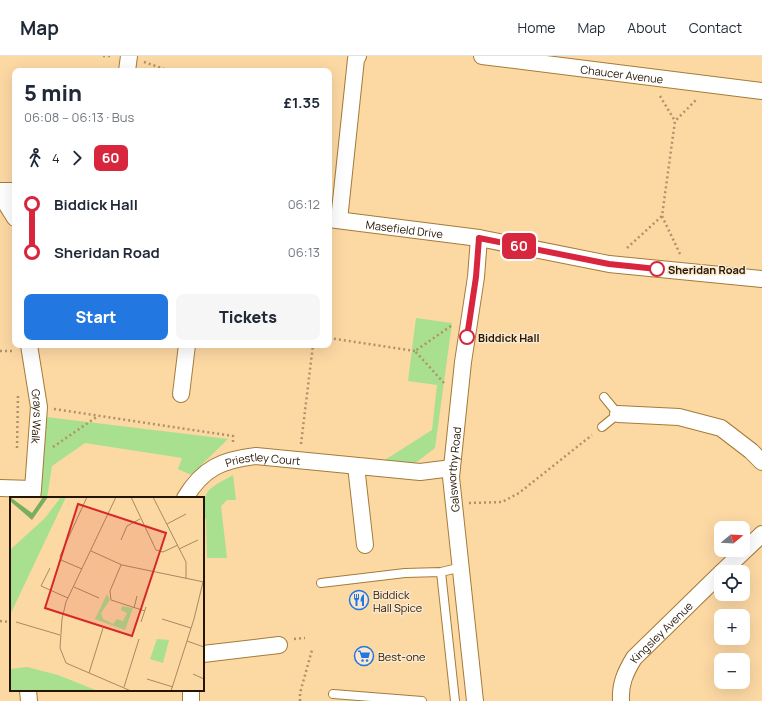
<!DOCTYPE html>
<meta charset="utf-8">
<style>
:root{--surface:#fff;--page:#f6f6f7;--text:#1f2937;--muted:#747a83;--line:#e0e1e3;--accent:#2377e1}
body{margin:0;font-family:Manrope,sans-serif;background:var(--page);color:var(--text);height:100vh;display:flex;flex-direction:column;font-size:15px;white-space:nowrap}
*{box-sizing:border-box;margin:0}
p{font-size:13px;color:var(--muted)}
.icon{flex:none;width:22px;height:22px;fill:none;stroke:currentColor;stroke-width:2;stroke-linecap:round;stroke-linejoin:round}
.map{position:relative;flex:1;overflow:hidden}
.drawer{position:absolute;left:12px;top:12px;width:320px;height:280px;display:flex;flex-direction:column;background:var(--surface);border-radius:8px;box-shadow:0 4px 16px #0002}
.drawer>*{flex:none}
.badge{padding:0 8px;border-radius:6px;font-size:14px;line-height:26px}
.needle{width:26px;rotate:72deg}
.fabs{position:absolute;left:714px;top:465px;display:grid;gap:8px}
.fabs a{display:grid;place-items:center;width:36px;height:36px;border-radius:8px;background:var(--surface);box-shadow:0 4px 16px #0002;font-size:20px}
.map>.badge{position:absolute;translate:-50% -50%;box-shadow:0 0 0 2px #fff}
.legs{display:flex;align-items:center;gap:6px;height:44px;padding:0 12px;font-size:13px}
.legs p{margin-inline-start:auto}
.overview{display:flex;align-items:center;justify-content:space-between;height:68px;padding:0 12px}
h1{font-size:22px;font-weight:800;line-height:30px}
.button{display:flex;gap:8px;margin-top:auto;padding:8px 12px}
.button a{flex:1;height:46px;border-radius:8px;background:var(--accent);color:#fff;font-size:16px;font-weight:800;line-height:46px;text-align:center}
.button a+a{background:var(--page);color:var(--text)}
ul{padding:0 12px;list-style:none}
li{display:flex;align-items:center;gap:14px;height:48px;font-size:15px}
li i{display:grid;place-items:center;width:6px;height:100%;margin:0 5px;background:currentColor}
li i::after{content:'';width:10px;height:10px;margin:-5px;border:3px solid;border-radius:50%;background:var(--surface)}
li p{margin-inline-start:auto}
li:first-child i{background:linear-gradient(#0000 50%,currentColor 0)}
li:last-child i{background:linear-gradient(currentColor 50%,#0000 0)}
header{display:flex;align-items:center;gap:24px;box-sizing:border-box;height:56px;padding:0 20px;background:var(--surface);border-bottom:1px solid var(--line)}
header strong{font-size:19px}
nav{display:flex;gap:22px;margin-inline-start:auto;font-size:14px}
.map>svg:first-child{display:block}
.green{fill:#a8e090}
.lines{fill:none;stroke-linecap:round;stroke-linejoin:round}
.lane-casing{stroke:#a57b38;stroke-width:10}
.street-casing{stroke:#a57b38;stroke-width:18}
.path{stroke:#b09269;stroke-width:2.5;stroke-dasharray:2 3;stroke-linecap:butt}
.lane{stroke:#fff;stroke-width:8}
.street{stroke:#fff;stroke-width:16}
.line-1-casing{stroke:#fff;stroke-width:9}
.line-1{stroke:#d7263d;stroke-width:6}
.stop-1-dot{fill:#fff;stroke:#d7263d;stroke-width:2}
.labels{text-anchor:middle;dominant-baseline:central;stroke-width:3;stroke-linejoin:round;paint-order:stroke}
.street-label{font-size:11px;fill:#251400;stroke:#fae8ce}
.stop-label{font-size:11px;font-weight:bold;fill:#251400;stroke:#fae8ce;text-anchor:start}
.poi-label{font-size:11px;fill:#251400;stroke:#fae8ce;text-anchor:start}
.inset-road{fill:none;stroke:#a68a62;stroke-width:1}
.view{fill:#d62828;fill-opacity:0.15;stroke:#d62828;stroke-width:2}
.inset-edge{fill:none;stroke:#251400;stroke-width:2}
</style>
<header>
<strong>Map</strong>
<nav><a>Home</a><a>Map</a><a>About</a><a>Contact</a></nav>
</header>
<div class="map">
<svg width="762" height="645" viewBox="0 0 762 645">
<rect width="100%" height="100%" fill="#fcd8a3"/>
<path class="green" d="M416,262L452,267L435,392L413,409L383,405L432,374L437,329L408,325Z
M38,360L228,383L191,419L178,413L182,402L85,387L52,410L47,442H33Z
M233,419L236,444H227L221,450L227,502H207L206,463L203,461C203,432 209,433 233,419Z"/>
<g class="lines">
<defs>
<path id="lane" d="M602,371L618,358L604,341
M321,527L405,517L441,516
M333,638L422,645
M455,645L441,516L462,511"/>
<g id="street">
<path id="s1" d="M482,0L762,35"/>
<path d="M127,15L129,0"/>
<path d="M0,135H15"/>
<path d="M0,138L15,162"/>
<path id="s2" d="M329,163L479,182L609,208L762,223"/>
<path d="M339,164L356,3L358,0"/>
<path id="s3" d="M29,289L39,351L33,433"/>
<path d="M181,338L187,289"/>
<path d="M618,358L679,361L721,372L751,395L762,406"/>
<path d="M356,410L365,489"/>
<path d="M0,432L33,433L32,442"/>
<path id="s4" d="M185,442C203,412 222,404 256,400L420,416L452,412"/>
<path d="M722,516L762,478"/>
<path d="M203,598L279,589"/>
<path d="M28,634L29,645"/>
<path d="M191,634V645"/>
<path id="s5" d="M475,645L451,421L463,306L476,221L479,182"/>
<path id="s6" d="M621,645C620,628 625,617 634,602L721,517"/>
</g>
</defs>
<use href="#lane" class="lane-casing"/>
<use href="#street" class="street-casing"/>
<path class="path" d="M103,0H112
M144,6L170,15
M660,40L675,65
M627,192L662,160
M680,198L662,160L675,65L696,44
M329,282L415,295
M0,295H13
M444,327L415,295L451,270
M54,353L233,380V388
M301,388L313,289
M53,391L98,360
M17,392L18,339
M469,447L502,446L519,437L592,379
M0,565L11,566
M294,583L305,582
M300,645V637L312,594"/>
<use href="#lane" class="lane"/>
<use href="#street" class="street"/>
</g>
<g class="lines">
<defs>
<path id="line-1" d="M467,281L476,221L479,182L609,208L657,213"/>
</defs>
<use href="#line-1" class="line-1-casing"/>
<use href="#line-1" class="line-1"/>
</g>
<defs>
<symbol id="restaurant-ring" viewBox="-11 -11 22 22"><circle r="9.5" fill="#fae8ce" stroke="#2377e1" stroke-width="1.5"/><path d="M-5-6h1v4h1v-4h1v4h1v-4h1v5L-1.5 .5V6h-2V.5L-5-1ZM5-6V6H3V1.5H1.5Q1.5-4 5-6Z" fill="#2377e1"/></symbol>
<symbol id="supermarket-ring" viewBox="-11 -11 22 22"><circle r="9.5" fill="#fae8ce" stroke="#2377e1" stroke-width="1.5"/><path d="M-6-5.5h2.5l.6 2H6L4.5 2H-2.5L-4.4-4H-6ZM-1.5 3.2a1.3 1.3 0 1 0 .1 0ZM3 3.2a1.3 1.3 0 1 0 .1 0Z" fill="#2377e1"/></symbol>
</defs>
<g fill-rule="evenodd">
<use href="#restaurant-ring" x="348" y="533" width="22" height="22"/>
<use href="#supermarket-ring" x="353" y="589" width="22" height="22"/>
</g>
<g class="stop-1-dot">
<circle cx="657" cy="213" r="7"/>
<circle cx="467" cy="281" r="7"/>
</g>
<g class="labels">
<g class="street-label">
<text stroke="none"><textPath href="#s1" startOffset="141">Chaucer Avenue</textPath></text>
<text stroke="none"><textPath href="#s2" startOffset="76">Masefield Drive</textPath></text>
<text stroke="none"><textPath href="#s3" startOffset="72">Grays Walk</textPath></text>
<text stroke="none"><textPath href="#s4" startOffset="93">Priestley Court</textPath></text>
<text stroke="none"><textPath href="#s5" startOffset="233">Galsworthy Road</textPath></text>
<text stroke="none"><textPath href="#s6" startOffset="83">Kingsley Avenue</textPath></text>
</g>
<g class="stop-label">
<text x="668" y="213">Sheridan Road</text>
<text x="478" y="281">Biddick Hall</text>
</g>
<g class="poi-label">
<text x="373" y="538">Biddick<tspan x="373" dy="13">Hall Spice</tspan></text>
<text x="378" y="600">Best-one</text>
</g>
</g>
<g transform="translate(10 441)">
<rect width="194" height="194" fill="#fcd8a3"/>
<path d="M51,0H56L0,118V53L35,21ZM97,97L100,103L91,116L93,122L103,127L107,122L113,124L117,116L111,113L112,109L123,111L115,133L85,122ZM147,142L159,143L153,166L140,162ZM17,170L48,178L88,194H0V172Z" fill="#a8e090"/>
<path d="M0,0L22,16L33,0H38L22,23L0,4Z" fill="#78ae60"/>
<path class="inset-road" d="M106,0L56,105L52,122L50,151L56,166L121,194M121,0L146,53L153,55L168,48M143,0L176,65V82M157,27L176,17M111,43L117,29L130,22M169,52L188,43M81,54L112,68L194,85M111,68L100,94L101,103L135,114M40,71L31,89L58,101M72,72L51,63L50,59L77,0M64,90L89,101M124,111L127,99M152,122L181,131M6,125L50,138M131,125L136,110M177,144L194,150M79,176L93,131M183,177L194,182M137,182L163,190M114,190L129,142M161,194L184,122L193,85"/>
<path class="view" d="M68,7L156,36L122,139L35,111Z"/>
<rect width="194" height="194" class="inset-edge"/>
</g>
</svg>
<div class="fabs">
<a><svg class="needle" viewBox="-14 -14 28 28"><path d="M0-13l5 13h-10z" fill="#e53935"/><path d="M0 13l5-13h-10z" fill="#747a83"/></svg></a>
<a><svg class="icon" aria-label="locate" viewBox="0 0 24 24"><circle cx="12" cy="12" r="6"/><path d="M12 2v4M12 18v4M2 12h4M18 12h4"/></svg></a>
<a>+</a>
<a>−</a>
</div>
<b class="badge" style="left:519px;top:190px;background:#d7263d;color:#fff">60</b>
<section class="drawer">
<div class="overview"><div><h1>5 min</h1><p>06:08 – 06:13 · Bus</p></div><b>£1.35</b></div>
<div class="legs"><svg class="icon" aria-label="walk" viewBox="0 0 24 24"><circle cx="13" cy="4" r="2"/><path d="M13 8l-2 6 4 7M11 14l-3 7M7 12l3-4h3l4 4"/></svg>4<svg class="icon" aria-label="forward" viewBox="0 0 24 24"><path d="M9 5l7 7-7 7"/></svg><b class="badge" style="background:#d7263d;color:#fff">60</b></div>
<ul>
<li><i style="color:#d7263d"></i><b>Biddick Hall</b><p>06:12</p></li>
<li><i style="color:#d7263d"></i><b>Sheridan Road</b><p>06:13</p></li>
</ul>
<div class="button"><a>Start</a><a>Tickets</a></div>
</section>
</div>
